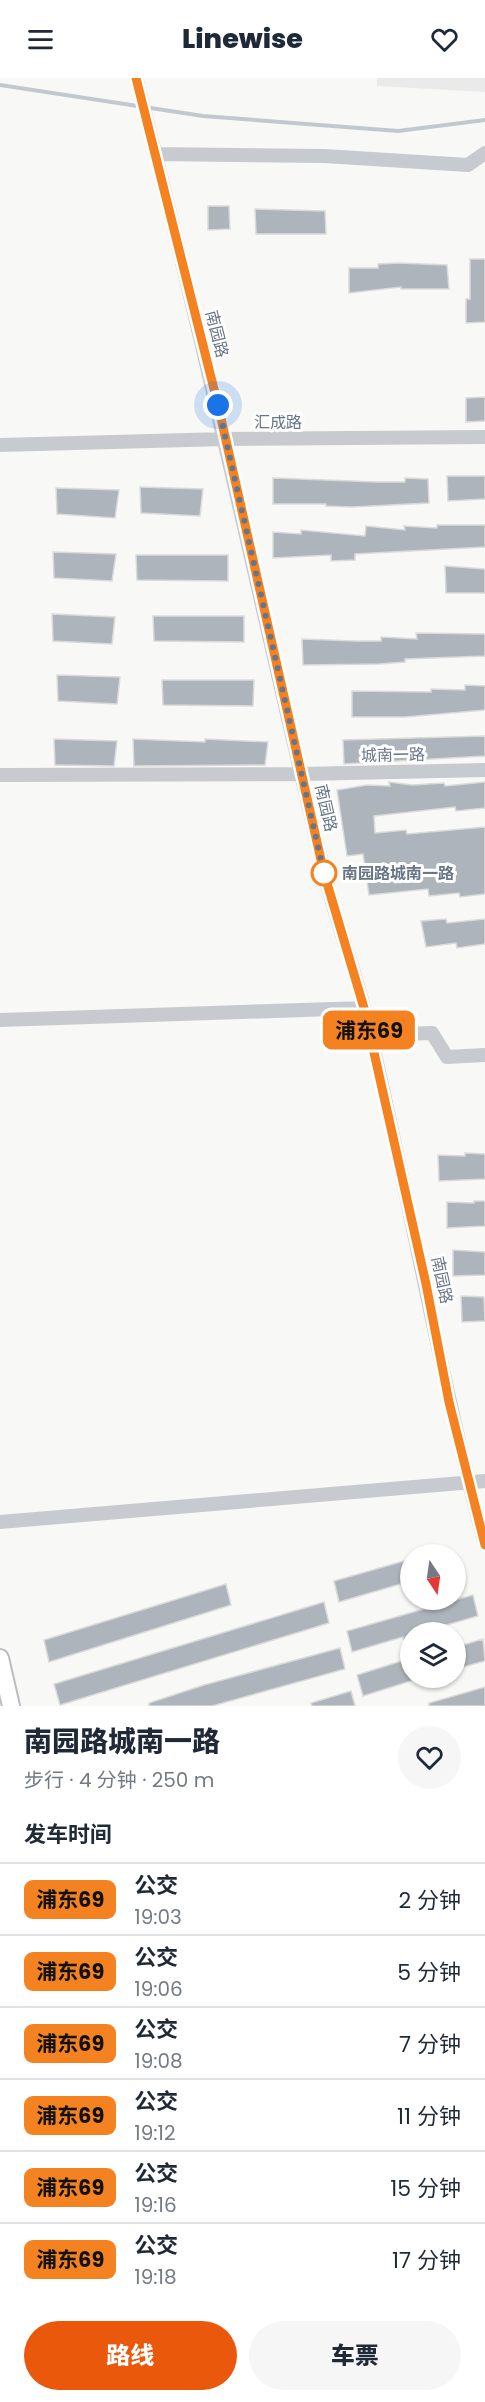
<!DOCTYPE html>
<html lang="zh">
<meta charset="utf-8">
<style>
:root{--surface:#fff;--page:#f6f6f7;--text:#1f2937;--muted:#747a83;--line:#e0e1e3;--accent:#ea580c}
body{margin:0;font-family:Poppins,"Noto Sans SC",sans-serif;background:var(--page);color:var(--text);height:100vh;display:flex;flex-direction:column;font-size:22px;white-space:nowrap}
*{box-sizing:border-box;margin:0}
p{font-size:20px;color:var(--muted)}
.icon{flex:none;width:33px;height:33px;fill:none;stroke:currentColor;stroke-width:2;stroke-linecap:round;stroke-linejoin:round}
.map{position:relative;height:1628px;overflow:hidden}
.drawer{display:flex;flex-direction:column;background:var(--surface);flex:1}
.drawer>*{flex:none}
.badge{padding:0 12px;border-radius:9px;font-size:21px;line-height:39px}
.needle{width:39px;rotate:167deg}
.fabs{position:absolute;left:400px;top:1466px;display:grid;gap:12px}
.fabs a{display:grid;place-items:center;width:66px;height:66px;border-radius:50%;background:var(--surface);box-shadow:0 2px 4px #0004;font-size:30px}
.you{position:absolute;width:30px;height:30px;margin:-15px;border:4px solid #fff;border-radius:50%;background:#1a73e8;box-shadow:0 0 0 9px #1a73e833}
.map>.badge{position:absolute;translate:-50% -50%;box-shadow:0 0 0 3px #fff}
h2{padding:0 24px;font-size:22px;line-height:54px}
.round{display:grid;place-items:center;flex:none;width:63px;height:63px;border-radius:32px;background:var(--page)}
.overview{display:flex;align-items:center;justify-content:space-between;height:102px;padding:0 24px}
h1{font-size:28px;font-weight:800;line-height:45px}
.cta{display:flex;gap:12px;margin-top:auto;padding:12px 24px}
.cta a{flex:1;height:69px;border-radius:36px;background:var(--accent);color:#fff;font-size:24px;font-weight:800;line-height:69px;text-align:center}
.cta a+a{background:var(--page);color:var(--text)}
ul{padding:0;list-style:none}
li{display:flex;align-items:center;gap:18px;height:72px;padding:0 24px;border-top:2px solid var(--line)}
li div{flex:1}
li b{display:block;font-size:22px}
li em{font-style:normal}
li .badge{min-width:66px;font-weight:700;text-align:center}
header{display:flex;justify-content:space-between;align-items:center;height:78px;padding:0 24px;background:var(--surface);font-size:27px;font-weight:800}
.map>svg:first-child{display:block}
.built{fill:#e9eae9}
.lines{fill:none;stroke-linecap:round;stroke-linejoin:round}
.stream{stroke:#c1c9cf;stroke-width:4}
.building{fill:#adb4bb;stroke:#dadbd9;stroke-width:1.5}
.major-casing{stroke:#babdc2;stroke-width:20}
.minor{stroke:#c7cace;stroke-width:14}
.major{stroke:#fff;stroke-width:16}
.line-casing{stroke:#fff;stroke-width:14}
.line{stroke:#f58220;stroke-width:9}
.walk{stroke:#687587;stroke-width:6;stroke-dasharray:0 10.8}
.stop-dot{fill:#fff;stroke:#f58220;stroke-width:3}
.labels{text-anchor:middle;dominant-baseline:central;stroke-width:6;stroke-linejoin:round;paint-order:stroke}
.street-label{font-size:16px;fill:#687587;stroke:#fff}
.stop-label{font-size:16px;font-weight:bold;fill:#687587;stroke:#fff;text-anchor:start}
</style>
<header><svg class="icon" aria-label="menu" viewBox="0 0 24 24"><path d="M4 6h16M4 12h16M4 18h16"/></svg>Linewise<svg class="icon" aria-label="heart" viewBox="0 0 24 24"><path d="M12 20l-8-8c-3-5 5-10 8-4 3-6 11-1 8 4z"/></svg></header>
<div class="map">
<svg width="485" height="1628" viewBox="0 0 485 1628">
<rect width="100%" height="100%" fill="#f8f9f6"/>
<path class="built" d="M377,0H485V14L377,8Z"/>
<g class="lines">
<path class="stream" d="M0,7L203,38L398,53L485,42"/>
</g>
<path class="building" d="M208,128H229L230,151L208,152Z
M255,131L325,133L326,156H256Z
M470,181H485V244L466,245V221H470Z
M399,185L447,187L449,211H401V209L349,215V190H378V186Z
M485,319V343L466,344V320Z
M447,398H485V421L448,423Z
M273,400L378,404H405V400L428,401L429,425L352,429L326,428V426H273Z
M140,409L203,411L200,438L141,435Z
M56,410L119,412L115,440L57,436Z
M437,447H485V469L355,476V482L331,483V477L273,480V454L301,456V452L365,458L366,448L405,452L404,448L437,450Z
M53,474L116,476L112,503L54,500Z
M136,477H228V503L137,502Z
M445,488L485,491V515H446Z
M52,536L115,539L112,566L53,563Z
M153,538H244V564L154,563Z
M416,555L485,556V578L405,581V584L379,586L303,587L302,561L355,563H381V559L417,561Z
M57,597L120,599L117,626L58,623Z
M162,602H254L253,628L163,627Z
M465,607L485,608V632L405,639H352V613L431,614V611L465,612Z
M485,658V678L344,686L343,662Z
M54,661L117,663L114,688L55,687Z
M133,661L205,664V661L268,664L265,687L134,688Z
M389,704L412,707L444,705L445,708L485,704V730L456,733L455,729L374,738L375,755L406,752L407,756L485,749V816L460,819L459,815L429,818L428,811L369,817L363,776L347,778L337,712L367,707L390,708Z
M446,841L447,845L485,841V866L457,870L456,865L426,869L421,843Z
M465,1075L485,1076V1101L439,1103L438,1077L465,1078Z
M474,1123H485V1148L447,1150V1124L474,1125Z
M453,1172L485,1174V1197L453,1198Z
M461,1218L484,1219L485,1243L462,1244Z
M411,1481V1503L339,1524L334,1503Z
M226,1506L231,1527L49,1584L44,1562Z
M473,1517L478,1538L429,1552L411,1554V1576L407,1577L403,1559L352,1574L347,1553Z
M324,1524L329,1545L60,1627L54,1606Z
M483,1561L485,1583L456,1591V1569Z
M340,1570L345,1591L212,1628H149V1625L204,1607Z
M411,1580V1603L363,1618L357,1597Z
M485,1609V1628H429V1625Z
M351,1613L355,1628H312L311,1625Z"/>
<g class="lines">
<defs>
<path id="major" d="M0,1580L11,1628"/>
</defs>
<use href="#major" class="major-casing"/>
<path class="minor" d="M136,0C204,262 260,526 323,789C334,838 353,885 365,934C408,1111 438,1291 485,1467
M155,76L324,78L468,87L485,75
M0,367L225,361L485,359
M0,697L302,696L485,692
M0,942L364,930
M370,957L432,955L447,979L485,977
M0,1444L485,1403"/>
<use href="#major" class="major"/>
</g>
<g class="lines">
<defs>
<path id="line" d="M136,0L218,327L324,795L364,930L426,1206L449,1324L485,1467"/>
</defs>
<use href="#line" class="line-casing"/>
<use href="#line" class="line"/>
<path class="walk" d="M218,327L324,795"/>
</g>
<circle class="stop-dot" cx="324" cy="795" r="12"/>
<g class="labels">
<g class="street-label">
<text transform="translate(217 256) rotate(76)">南园路</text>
<text x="278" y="344">汇成路</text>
<text transform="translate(393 677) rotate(-1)">城南一路</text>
<text transform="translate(326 730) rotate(77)">南园路</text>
<text transform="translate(442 1202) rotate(78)">南园路</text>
</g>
<g class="stop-label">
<text x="342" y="795">南园路城南一路</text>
</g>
</g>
</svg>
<div class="fabs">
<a><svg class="needle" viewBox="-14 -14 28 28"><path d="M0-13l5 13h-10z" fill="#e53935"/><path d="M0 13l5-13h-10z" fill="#747a83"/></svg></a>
<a><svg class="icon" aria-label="layers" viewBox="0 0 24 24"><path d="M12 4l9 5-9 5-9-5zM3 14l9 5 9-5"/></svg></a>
</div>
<div class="you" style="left:218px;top:327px"></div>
<b class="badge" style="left:369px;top:952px;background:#f58220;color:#111">浦东69</b>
</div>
<section class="drawer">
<div class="overview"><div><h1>南园路城南一路</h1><p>步行 · 4 分钟 · 250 m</p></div><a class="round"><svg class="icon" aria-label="heart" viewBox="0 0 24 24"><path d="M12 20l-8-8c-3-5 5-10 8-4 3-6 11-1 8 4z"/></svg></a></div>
<h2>发车时间</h2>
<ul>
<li><span class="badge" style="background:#f58220;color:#111">浦东69</span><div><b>公交</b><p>19:03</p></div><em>2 分钟</em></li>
<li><span class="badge" style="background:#f58220;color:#111">浦东69</span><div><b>公交</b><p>19:06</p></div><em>5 分钟</em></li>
<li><span class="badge" style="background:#f58220;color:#111">浦东69</span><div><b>公交</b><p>19:08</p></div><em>7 分钟</em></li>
<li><span class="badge" style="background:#f58220;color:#111">浦东69</span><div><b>公交</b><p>19:12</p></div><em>11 分钟</em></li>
<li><span class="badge" style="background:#f58220;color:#111">浦东69</span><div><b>公交</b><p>19:16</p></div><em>15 分钟</em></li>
<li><span class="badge" style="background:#f58220;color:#111">浦东69</span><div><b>公交</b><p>19:18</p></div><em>17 分钟</em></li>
</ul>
<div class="cta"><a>路线</a><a>车票</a></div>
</section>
